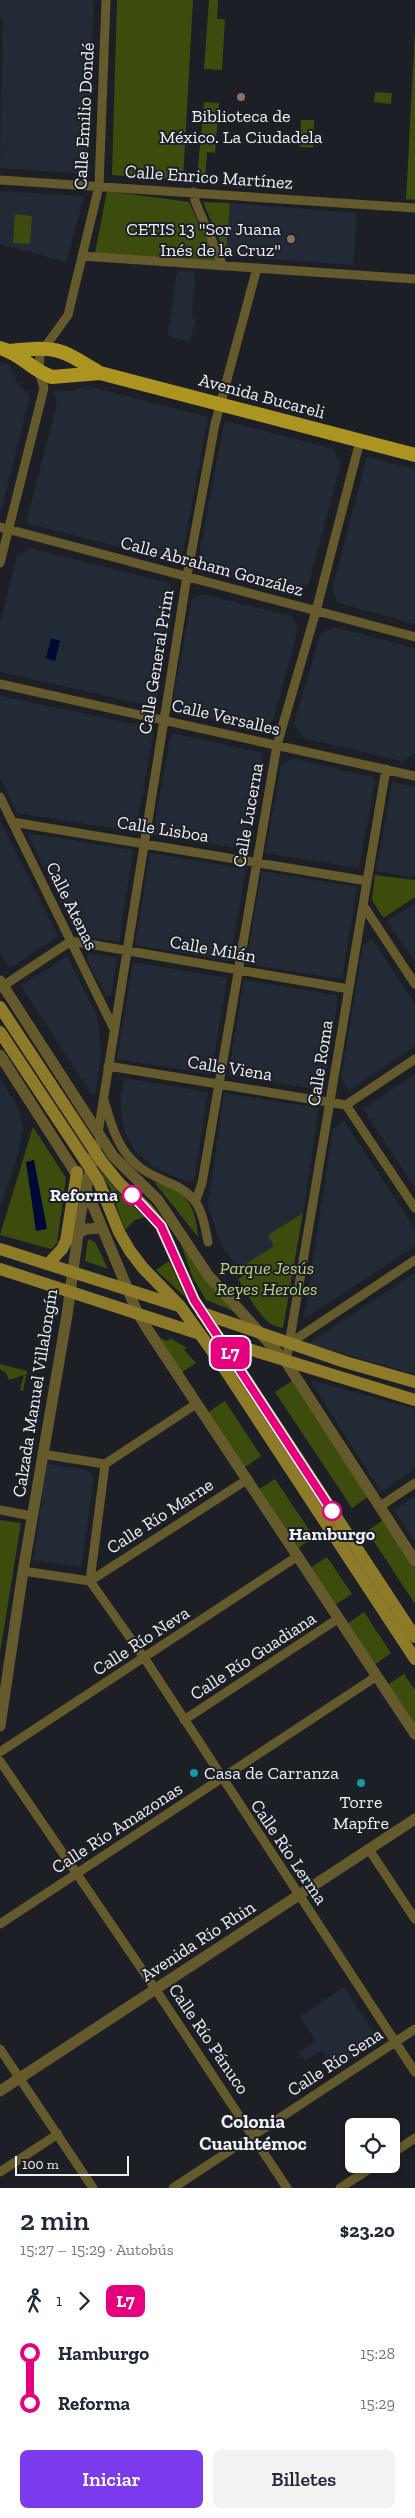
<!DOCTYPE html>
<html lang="es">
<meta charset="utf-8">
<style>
:root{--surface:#fff;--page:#f2f2f3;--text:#1f2937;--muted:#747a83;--accent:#7c3aed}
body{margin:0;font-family:"Zilla Slab",serif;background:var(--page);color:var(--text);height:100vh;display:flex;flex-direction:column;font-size:19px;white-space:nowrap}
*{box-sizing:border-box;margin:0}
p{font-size:16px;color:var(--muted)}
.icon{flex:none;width:28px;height:28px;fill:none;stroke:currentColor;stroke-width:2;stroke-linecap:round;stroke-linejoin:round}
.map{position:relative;height:2188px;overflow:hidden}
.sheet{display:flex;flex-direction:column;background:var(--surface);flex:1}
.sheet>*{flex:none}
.badge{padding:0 10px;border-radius:8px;font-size:18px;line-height:32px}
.fabs{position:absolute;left:345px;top:2118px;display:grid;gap:10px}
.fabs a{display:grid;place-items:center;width:55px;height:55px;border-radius:8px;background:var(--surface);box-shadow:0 1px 4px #0004;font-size:25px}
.scale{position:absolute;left:15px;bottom:12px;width:114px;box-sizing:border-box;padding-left:5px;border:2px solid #edf0f4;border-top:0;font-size:14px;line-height:18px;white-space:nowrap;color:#edf0f4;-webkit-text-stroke:4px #1c2026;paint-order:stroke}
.map>.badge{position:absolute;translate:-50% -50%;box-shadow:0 0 0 2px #fff}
.legs{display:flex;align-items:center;gap:8px;height:55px;padding:0 20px;font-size:16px}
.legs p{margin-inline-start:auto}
.headline{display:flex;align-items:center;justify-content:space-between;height:85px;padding:0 20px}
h1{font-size:28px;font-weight:600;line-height:38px}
.primary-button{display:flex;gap:10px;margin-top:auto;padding:10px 20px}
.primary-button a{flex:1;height:58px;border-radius:8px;background:var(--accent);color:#fff;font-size:20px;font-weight:600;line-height:58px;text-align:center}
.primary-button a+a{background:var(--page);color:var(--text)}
ul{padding:0 20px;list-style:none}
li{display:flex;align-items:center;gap:18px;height:50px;font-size:19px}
li i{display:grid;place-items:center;width:8px;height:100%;margin:0 6px;background:currentColor}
li i::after{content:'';width:12px;height:12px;margin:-6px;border:4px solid;border-radius:50%;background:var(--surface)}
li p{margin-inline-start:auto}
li:first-child i{background:linear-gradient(#0000 50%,currentColor 0)}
li:last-child i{background:linear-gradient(currentColor 50%,#0000 0)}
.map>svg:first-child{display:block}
.built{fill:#222b35}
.green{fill:#3b4c0d}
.water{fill:#000835}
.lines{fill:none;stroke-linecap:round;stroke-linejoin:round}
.minor{stroke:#655a2b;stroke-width:9}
.tertiary{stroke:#655a2b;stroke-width:11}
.secondary{stroke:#8d7b29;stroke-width:12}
.primary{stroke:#ac9421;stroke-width:14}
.line-1-casing{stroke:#fff;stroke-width:11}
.line-1{stroke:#e6007e;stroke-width:8}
.education-dot{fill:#8d6e63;stroke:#1c2026;stroke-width:2}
.stop-1-dot{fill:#fff;stroke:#e6007e;stroke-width:2.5}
.culture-dot{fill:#0f9aa8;stroke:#1c2026;stroke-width:2}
.labels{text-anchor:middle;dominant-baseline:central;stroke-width:4;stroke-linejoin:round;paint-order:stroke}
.street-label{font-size:18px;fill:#edf0f4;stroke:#1c2026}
.poi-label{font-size:18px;fill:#edf0f4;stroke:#1c2026}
.stop-label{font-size:18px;font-weight:bold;fill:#edf0f4;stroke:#1c2026;text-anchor:end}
.park-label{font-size:18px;font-style:italic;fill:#b8d57b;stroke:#1c2026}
.neighbourhood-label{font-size:19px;font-weight:bold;fill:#edf0f4;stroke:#1c2026}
</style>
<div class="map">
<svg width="415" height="2188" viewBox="0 0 415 2188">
<rect width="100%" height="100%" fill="#1c2026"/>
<path class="built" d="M0,0H94L87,174L0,168L3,19L0,18Z
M0,191L84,196L66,262L0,244Z
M230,203L357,213L353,265L226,256Z
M177,271L195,272L192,318L196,319L190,342L168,336Z
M0,362L10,365L16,381L30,396L0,515Z
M88,386L208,417L183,552L170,560L26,523L57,404L54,390L69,391Z
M227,421L333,449L341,463L310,579L309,583L293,592L213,572L202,559L200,549L224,424Z
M367,457L415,469V624L338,603L332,590Z
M31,548L168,583L175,595L157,698L147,705L0,672V624L17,556Z
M201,594L291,616L298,629L273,720L259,729L181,712L173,700L192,599Z
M334,627L415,648V753L402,761L303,738L294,724L320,635Z
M0,696L154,728L136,832L17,813L0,777Z
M171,733L263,753L248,850L153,835Z
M292,758L372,777L375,781L359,868L265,853L281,766Z
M392,782L415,787V875L411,877L376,871Z
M0,821L58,936L10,968L0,953Z
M27,833L133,850L119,942L77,935Z
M150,853L246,869L230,961L135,945Z
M262,871L357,887L342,979L246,964Z
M415,903V962L387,921Z
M372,939L415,1004V1046L349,1090L341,1079L363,945Z
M89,953L117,958L111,996H106L86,957Z
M67,956L97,1016L101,1055L95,1095H92L21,986Z
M133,962L227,978L211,1074L117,1059Z
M244,980L335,995L338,999L323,1090L228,1076Z
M415,1074V1188L363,1109Z
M124,1078L208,1092L194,1180L188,1182L155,1168L136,1152L125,1133L122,1119L121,1098Z
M0,1079L17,1105L23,1129L19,1150L0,1209Z
M224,1093L319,1108L303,1213L268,1235L275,1246L238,1269L221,1244L208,1207Z
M344,1121L415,1229V1246L304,1319L333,1129Z
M415,1273V1374L309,1344V1343Z
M314,1381L415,1409V1469L381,1492L311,1382Z
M47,1464L87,1470L94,1476L81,1567L33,1560Z
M415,1496V1542L394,1510Z
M344,1987L377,2038L376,2043L334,2069L322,2050L305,2061L299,2052L316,2041L300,2017Z"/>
<path class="green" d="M117,0H193L183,180L112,175Z
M209,0H218L217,19H225L222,70L204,69Z
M415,31V200L406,199Z
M375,92L392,93L391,104L374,102Z
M204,102L219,103L215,153L207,152L205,179L197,178Z
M301,120H314L313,148L300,147Z
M107,191L189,202L217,262L95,253Z
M203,202L230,203L226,256Z
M15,214L32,216L30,244L13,243Z
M375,875L415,880V897L385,917L382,916L372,900Z
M33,1127L66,1178L57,1243L51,1249L0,1235Z
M97,1166L117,1191L145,1217L135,1220L125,1230L110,1188Z
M154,1182C186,1190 196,1205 198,1237Z
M303,1213L283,1328C262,1327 249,1295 238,1279L243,1276L238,1269L274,1246L268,1235Z
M88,1239L95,1242L108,1269L85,1261Z
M181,1244L238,1313L206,1300L192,1276Z
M169,1261L186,1298L156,1270Z
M160,1338L168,1341L170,1338L187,1348L184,1350L196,1363L181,1373Z
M0,1364L27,1371V1375H23L26,1376L23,1391L20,1390L24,1375L9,1380L6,1373L0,1369Z
M292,1381L368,1497L352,1508L275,1392Z
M225,1401L261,1456L244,1468L207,1413Z
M275,1479L314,1537L297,1549L258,1490Z
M0,1520L21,1523L0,1653Z
M383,1520L415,1569V1604L367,1531Z
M327,1557L352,1594L335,1605L310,1568Z
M364,1612L391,1653L374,1665L347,1624Z
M404,1674L415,1690V1726L387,1685Z"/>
<path class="water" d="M51,638L60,641L55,661L46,658Z
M34,1160L47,1229L36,1231L26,1162Z"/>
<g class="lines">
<path class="minor" d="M0,180L415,208
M194,192L195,201L223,266
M82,256L415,279
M0,527L415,637
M0,563L44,388L39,371L40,354L68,315L99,186L106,0
M0,684L415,776
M0,797L114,1029
M12,822L367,881
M363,905L415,984
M0,988L71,941L349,989
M108,1066L346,1105
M104,1100C111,1124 117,1148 137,1165C146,1173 156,1177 167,1182C199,1194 202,1211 208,1242
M346,1105L415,1208
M346,1105L415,1059
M98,1133L187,576L215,424L257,268
M196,1200L202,1183L277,745L316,611L360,441
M290,1343L415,1260
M286,1362L386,769
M42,1454L105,1464
M105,1464L196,1404
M379,1507L415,1483
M0,1510L32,1516
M23,1571L90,1581L145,1659L415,2072
M90,1581L248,1479
M90,1581L105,1464
M184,1720L339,1618
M0,1752L298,1556
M0,1761L156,1990L287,2188
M370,1851L415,1919
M0,1924L377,1676
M0,2049L93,2188
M391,2154L415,2138
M0,2172L58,2134
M173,2188L415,2029
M340,2188L377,2164"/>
<path class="tertiary" d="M0,981L113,1156L158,1200L208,1275L286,1362L415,1561
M0,1055L86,1189L138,1314L150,1333L415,1734
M78,1233L86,1229L101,1228
M0,1726L23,1571L67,1315L81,1212L96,1145
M0,2091L415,1819"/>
<path class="secondary" d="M0,1007L102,1162L120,1184L147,1209L161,1226L194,1300L415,1637
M0,1032L98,1180L119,1232L130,1251L143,1268L180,1306L220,1362L415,1659
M0,1249L179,1306
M49,1263L62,1249L66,1241L77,1172
M0,1269L200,1334
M202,1313L345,1362L415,1382
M219,1340L415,1400"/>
<path class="primary" d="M0,348C20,353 33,371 52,377L100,373
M10,351C58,346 59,348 100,373L415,455"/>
</g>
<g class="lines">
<defs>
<path id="line-1" d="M132,1195L161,1226L194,1300L332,1511"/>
</defs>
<use href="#line-1" class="line-1-casing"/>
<use href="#line-1" class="line-1"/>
</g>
<g class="education-dot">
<circle cx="241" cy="97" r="5"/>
<circle cx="291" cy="239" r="5"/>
</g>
<g class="stop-1-dot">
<circle cx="132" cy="1195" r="9"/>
<circle cx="332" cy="1511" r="9"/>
</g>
<g class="culture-dot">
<circle cx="194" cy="1773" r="5"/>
<circle cx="361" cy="1783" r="5"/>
</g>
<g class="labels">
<g class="street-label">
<text transform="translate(84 116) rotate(-87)">Calle Emilio Dondé</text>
<text transform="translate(209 177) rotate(4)">Calle Enrico Martínez</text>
<text transform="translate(262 396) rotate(15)">Avenida Bucareli</text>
<text transform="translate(212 566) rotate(15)">Calle Abraham González</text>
<text transform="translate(156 662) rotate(-81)">Calle General Prim</text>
<text transform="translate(226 717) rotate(13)">Calle Versalles</text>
<text transform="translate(248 815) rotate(-80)">Calle Lucerna</text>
<text transform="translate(163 829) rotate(9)">Calle Lisboa</text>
<text transform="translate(72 906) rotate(64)">Calle Atenas</text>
<text transform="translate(213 949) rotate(10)">Calle Milán</text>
<text transform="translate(320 1063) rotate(-81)">Calle Roma</text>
<text transform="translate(230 1068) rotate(9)">Calle Viena</text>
<text transform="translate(35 1393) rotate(-81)">Calzada Manuel Villalongín</text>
<text transform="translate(160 1516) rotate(-33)">Calle Río Marne</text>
<text transform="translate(141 1641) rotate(-33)">Calle Río Neva</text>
<text transform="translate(253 1656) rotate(-33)">Calle Río Guadiana</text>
<text transform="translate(117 1828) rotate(-33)">Calle Río Amazonas</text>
<text transform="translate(289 1852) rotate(56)">Calle Río Lerma</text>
<text transform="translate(198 1941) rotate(-33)">Avenida Río Rhin</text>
<text transform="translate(209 2039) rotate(56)">Calle Río Pánuco</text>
<text transform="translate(335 2062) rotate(-33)">Calle Río Sena</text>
</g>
<g class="poi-label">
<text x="241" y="116">Biblioteca de<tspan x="241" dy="21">México. La Ciudadela</tspan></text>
<text x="281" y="229" text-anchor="end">CETIS 13 "Sor Juana<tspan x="281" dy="21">Inés de la Cruz"</tspan></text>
<text x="204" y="1773" text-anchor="start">Casa de Carranza</text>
<text x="361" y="1802">Torre<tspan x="361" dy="21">Mapfre</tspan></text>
</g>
<g class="stop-label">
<text x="118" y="1195">Reforma</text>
<text x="332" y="1534" text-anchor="middle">Hamburgo</text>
</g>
<g class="park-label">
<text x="267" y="1268">Parque Jesús<tspan x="267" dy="21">Reyes Heroles</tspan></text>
</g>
<g class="neighbourhood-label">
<text x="253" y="2121">Colonia<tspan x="253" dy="22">Cuauhtémoc</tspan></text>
</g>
</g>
</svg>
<div class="fabs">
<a><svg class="icon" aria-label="locate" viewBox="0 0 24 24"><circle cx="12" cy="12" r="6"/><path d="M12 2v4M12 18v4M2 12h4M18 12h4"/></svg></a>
</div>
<div class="scale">100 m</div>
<b class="badge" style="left:230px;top:1353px;background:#e6007e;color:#fff">L7</b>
</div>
<section class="sheet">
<div class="headline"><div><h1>2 min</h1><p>15:27 – 15:29 · Autobús</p></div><b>$23.20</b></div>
<div class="legs"><svg class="icon" aria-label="walk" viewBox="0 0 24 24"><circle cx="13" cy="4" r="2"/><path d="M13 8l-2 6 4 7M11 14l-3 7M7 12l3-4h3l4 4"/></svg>1<svg class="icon" aria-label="forward" viewBox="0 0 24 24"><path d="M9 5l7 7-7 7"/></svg><b class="badge" style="background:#e6007e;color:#fff">L7</b></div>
<ul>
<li><i style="color:#e6007e"></i><b>Hamburgo</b><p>15:28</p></li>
<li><i style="color:#e6007e"></i><b>Reforma</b><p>15:29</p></li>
</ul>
<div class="primary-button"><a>Iniciar</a><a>Billetes</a></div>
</section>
